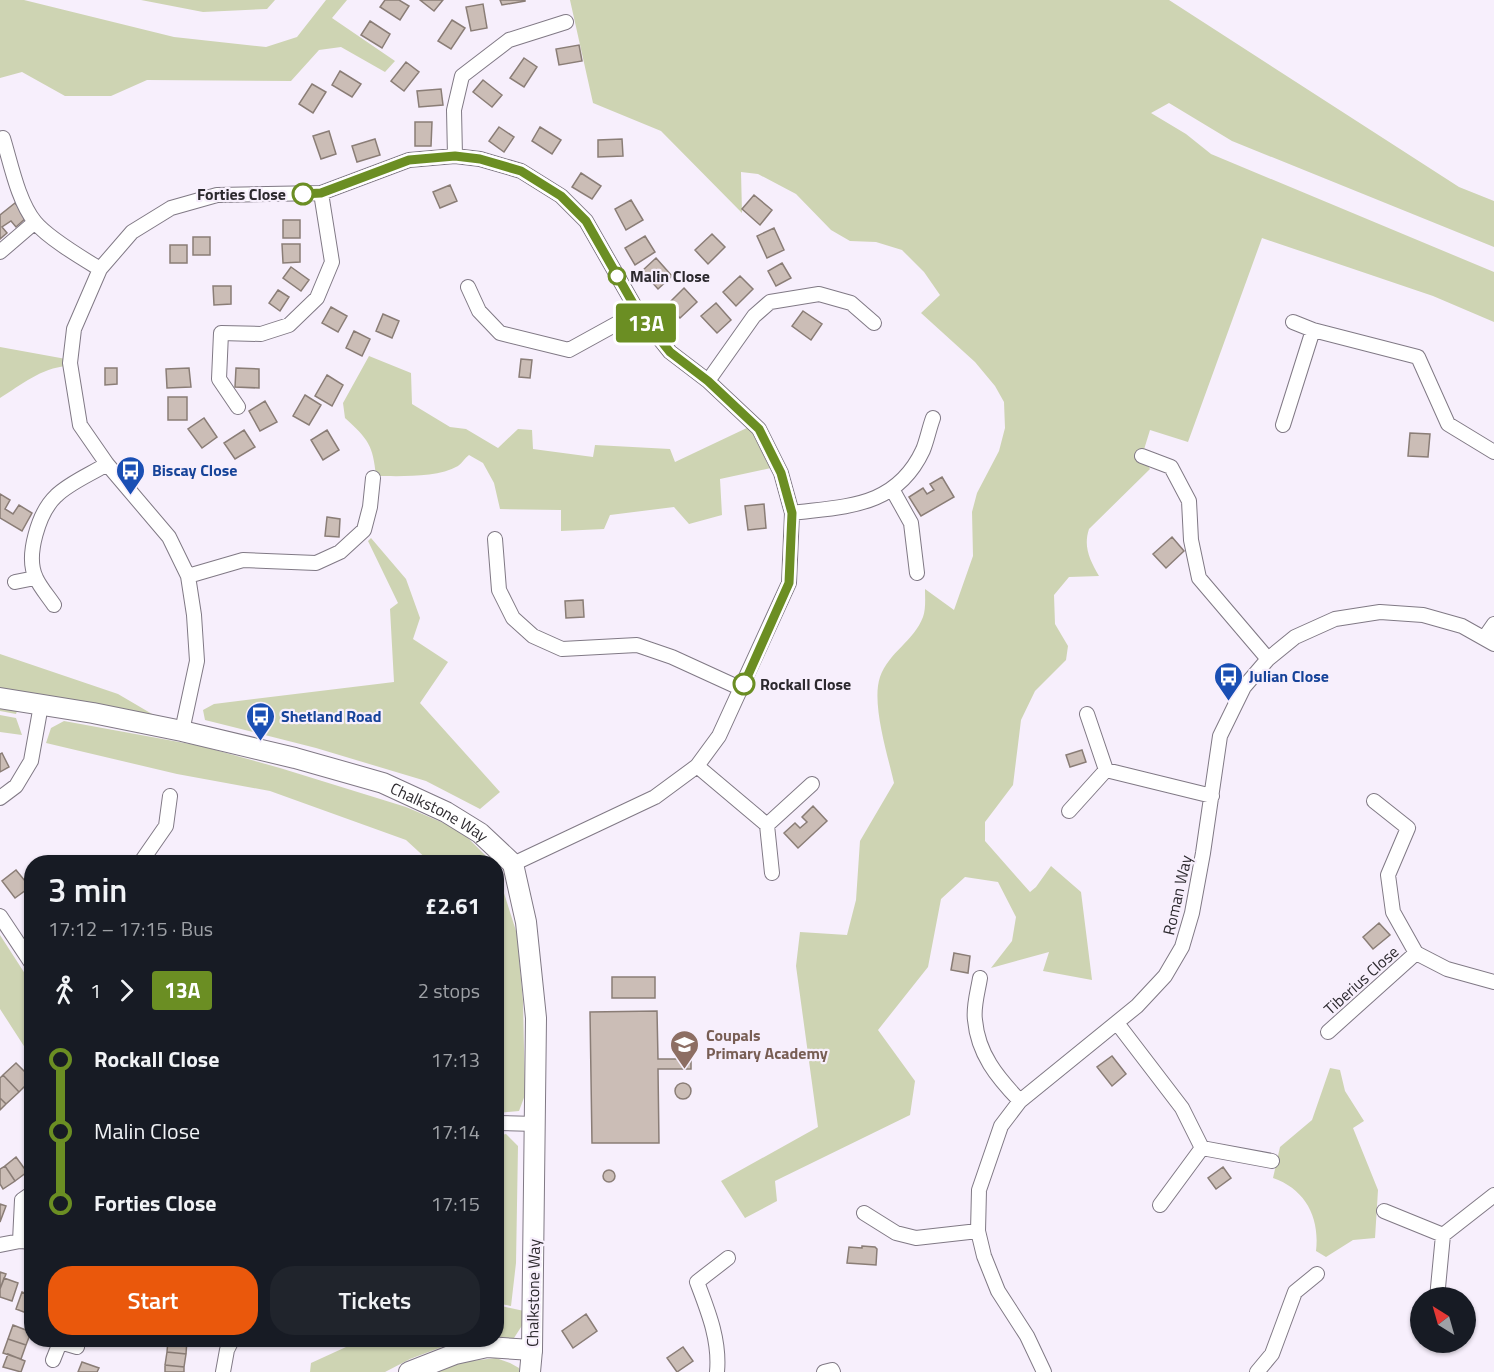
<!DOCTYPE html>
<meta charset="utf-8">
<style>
:root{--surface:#171b24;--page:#20242c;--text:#f1f3f6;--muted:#9ea1a6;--accent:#ea580c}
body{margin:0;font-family:"Titillium Web",sans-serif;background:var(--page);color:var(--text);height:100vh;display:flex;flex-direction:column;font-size:22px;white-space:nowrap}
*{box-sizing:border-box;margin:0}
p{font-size:20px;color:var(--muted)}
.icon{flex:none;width:33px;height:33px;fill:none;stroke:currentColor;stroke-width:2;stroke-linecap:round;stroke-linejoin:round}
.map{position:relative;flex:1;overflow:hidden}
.sheet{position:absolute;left:24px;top:855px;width:480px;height:492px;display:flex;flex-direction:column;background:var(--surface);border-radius:24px;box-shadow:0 2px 4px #0004}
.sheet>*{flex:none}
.badge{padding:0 12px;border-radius:4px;font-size:21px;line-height:39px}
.needle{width:39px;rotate:323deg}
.controls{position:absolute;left:1410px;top:1287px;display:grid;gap:12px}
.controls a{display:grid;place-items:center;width:66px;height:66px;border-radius:50%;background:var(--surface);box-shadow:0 2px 4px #0004;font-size:30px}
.map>.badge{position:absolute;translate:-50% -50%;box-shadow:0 0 0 3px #fff}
.legs{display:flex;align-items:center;gap:9px;height:66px;padding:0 24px;font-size:20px}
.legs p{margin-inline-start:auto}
.summary{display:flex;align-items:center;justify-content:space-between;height:102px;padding:0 24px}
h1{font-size:33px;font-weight:600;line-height:45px}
.action{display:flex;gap:12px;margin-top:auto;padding:12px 24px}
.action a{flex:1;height:69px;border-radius:24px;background:var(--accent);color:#fff;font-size:24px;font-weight:600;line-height:69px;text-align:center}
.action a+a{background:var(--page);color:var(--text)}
ul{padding:0 24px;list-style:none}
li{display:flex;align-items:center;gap:21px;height:72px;font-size:22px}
li i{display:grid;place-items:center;width:9px;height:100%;margin:0 8px;background:currentColor}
li i::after{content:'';width:15px;height:15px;margin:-8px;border:4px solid;border-radius:50%;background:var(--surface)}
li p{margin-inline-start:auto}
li:first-child i{background:linear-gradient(#0000 50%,currentColor 0)}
li:last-child i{background:linear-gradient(currentColor 50%,#0000 0)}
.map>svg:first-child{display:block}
.green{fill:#ced4b3}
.building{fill:#cbbdb6;stroke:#8a7d76;stroke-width:1.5}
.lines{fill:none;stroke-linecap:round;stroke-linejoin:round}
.street-casing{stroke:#807985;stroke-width:16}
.secondary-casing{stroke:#807985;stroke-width:22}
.street{stroke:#fff;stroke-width:14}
.secondary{stroke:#fff;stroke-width:20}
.line-1-casing{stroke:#fff;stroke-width:14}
.line-1{stroke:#6b8e23;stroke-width:9}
.stop-1-dot{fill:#fff;stroke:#6b8e23;stroke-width:3}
.labels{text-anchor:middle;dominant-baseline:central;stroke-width:4.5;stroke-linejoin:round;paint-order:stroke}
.stop-label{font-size:16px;font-weight:bold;fill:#2c292e;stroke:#f7effc;text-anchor:start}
.transit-label{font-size:16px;font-weight:bold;fill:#164399;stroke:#f7effc;text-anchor:start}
.street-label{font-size:16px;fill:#2c292e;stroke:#f7effc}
.education-label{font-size:16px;font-weight:bold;fill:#785e54;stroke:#f7effc;text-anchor:start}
</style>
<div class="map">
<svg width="1494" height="1372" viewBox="0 0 1494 1372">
<rect width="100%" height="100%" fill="#f7effc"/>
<path class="green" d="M0,0H24L174,37L266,47L297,37L326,0H347L332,18L395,61L385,72L341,47L319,50L291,81L147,80L111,96H65L22,72L0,78Z
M141,0H275L267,9L203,12Z
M570,0H1169L1459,187L1494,201V247L1232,141L1169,103L1151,113L1186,134L1211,154L1494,272V322L1433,296L1262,238L1188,442L1150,430L1142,456L1150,469L1089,529C1083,547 1090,560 1099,576L1069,577L1054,595L1055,624L1068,646L1066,660L1035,691L1021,720L1013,785L985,822V841L1030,892L1036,887L1051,866L1081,892L1092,980L1043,971L1049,952L991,968L1012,941L1016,917L998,882L965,877L941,899L928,967L878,1030L915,1081L910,1115L775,1181L777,1201L745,1218L721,1181L818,1127L796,966L800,932L847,935L856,900L860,841L894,783C888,756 871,703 880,677C889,652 914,641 923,617C926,609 925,597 925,589L954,610L973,556L972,512L977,493L999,451L1005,428L1004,402L995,386L975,362L921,313L940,295L924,272L902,250L876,242L850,241L831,230L796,194L758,174L741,172L742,213L661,131L593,103Z
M0,347L66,359L67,366C41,368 21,385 0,398Z
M369,356L411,373L412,404L450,427L466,429L498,448L518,429L532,430L533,449L593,457L595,445L670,449L675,462L751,426L771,468L720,479L722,515L689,524L674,507L610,515L604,529L561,531V510L500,509L494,483L483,463L469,455C465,458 462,463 458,466C437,478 400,476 376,476C373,445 368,439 345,418L343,403Z
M371,538L406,579L420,618L413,639L448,662L420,703L500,792L480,809L426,781L316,748L205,720L203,710L214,704L394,682L390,609L398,603L368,541Z
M0,654L118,694L164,721L21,699L16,714L0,711Z
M0,715L16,718L22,735L0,732Z
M64,721L201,746L280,768L406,807L460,830L492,862H430L406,840L270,791L177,774L46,743L51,728Z
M496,868L517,934L523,1001L525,1095L519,1111L498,1113Z
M0,935L31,983V1057L0,1009Z
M1330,1068L1340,1070L1345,1091L1364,1121L1353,1128L1378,1190L1375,1238L1353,1240L1326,1257L1316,1251C1320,1217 1305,1189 1273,1178L1280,1147L1312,1120Z
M506,1134L518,1146L516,1263L511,1306L496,1303L497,1136Z
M497,1305L524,1311L523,1324L514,1338L501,1341H475L450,1344L410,1359L385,1372H310L311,1363L346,1347L345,1340H496Z
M496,1358L510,1363L519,1368L520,1372H433L454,1363Z"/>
<path class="building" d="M385,0H399L409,6L400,20L380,7Z
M420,0H443L434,11Z
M500,0H525V1L502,5Z
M483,4L487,28L471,31L466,7Z
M452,20L465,28L451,49L438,41Z
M370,21L390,34L382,48L361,35Z
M579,45L582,61L559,65L556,49Z
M524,58L537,67L524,87L510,78Z
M406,62L419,72L404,91L391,81Z
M340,71L361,84L352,97L332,85Z
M483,80L502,95L492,107L473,92Z
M312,84L326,92L313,113L299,104Z
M441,89L443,105L419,107L417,91Z
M415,122H432L431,146H415Z
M499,127L514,137L504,152L489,141Z
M540,127L561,140L552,154L532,141Z
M329,131L336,154L321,159L313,136Z
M375,139L380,155L357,162L352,146Z
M622,139L623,156L598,157V140Z
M581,173L601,186L592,199L572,187Z
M450,185L457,201L440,208L433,192Z
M754,195L772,210L760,225L742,209Z
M631,200L643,220L626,230L615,209Z
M15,203L27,217L16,227L11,221L2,227L7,233L0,239V215Z
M283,220H300V238H283Z
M774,228L784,250L767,258L757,236Z
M712,234L725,247L708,264L695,250Z
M645,236L655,252L635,265L625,248Z
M193,237H210V255H193Z
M282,244H300V262L283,263Z
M170,245H187V263H170Z
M656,258L672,276L658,289L642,271Z
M782,263L791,278L776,286L768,271Z
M291,267L309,280L301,291L283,278Z
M740,276L753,289L736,306L723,292Z
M213,286H231V304L214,305Z
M684,288L697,302L680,318L667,305Z
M278,290L289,297L280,311L269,303Z
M716,303L731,320L717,333L701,316Z
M331,307L347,316L338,332L322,323Z
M803,311L822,324L811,340L792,326Z
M383,314L399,321L392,338L376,331Z
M354,331L370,339L362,356L346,348Z
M521,359L532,360L530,378L519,377Z
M105,368H117V384L105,385Z
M189,368L191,387L167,388L166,369Z
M236,368L259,369V388L235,387Z
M327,375L343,385L332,406L315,396Z
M305,395L321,405L309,425L293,416Z
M168,397H187V420H168Z
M265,401L277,422L260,431L249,411Z
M204,418L217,437L202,448L188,429Z
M244,430L255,447L235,459L224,443Z
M327,430L339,450L323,460L311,440Z
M1410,433L1430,434L1428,457L1408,456Z
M942,477L954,497L921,516L909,497L923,488L927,494L934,490L930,484Z
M0,494L10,500L5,509L13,514L19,505L32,513L22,531L0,518Z
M764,504L766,528L748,530L745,506Z
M327,517L340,519L339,537L325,536Z
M1172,537L1184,551L1166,568L1153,554Z
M583,600L584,617L566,618L565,601Z
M1082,750L1086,762L1070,767L1066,755Z
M2,753L9,767L0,772V754Z
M813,806L827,821L798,848L784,833L795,823L800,828L807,822L802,817Z
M16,870L30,887L15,898L2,881Z
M1379,923L1390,935L1373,949L1363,937Z
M954,953L970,956L968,973L951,970Z
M612,977H655V998H612Z
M657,1011L658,1059H691V1069H658L659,1143H592L590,1012Z
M1112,1056L1126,1074L1112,1086L1097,1067Z
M16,1063L32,1079L19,1092L3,1075Z
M3,1075L19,1092L6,1104L0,1098V1078Z
M675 1091a8 8 0 1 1 16 0a8 8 0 1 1-16 0Z
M0,1098L6,1104L0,1110Z
M16,1157L27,1172L15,1181L5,1166Z
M5,1166L15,1181L3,1189L0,1184V1169Z
M1223,1167L1231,1178L1216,1189L1208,1178Z
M603 1176a6 6 0 1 1 12 0a6 6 0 1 1-12 0Z
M0,1204L6,1206L0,1222Z
M862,1246L875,1247L877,1249L876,1265L847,1263L849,1247L862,1248Z
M0,1272L6,1274L0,1289Z
M4,1278L18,1283L12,1301L0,1297V1289Z
M22,1292L32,1296L29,1314L16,1309Z
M1466,1302H1469L1468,1324L1466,1323Z
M586,1314L597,1331L573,1348L562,1331Z
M13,1325L31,1332L26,1345L8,1339Z
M8,1339L26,1345L21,1359L3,1353Z
M168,1340H187L186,1354L167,1352Z
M683,1347L693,1361L677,1372L667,1358Z
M167,1352L186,1354L184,1367L165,1365Z
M8,1354L25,1361L21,1372L3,1367Z
M82,1362L99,1368L97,1372H78Z
M165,1365L184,1367V1372H165Z"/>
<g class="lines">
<defs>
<path id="street" d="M3,138C11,164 18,201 35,222C48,238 82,258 100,269
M455,156L454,110L462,76L509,40L566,22
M0,252L35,222
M468,287L479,311L500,333L569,350L638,312
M1293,322L1313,330L1418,357L1448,424L1494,452
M708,381L754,316L770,302L819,294L851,303L874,323
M238,407L219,379L221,333L261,334L289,325L317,298L332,262L321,193
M1283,425L1313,330
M1142,456L1171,467L1189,501L1191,540L1199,578L1268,659
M892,489L911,523L917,573
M792,513C846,506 896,508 923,450C927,440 929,429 933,418
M495,539L499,590L513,618L533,636L562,649L637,645L672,657L742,689
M188,576L243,560L316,563L340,552L364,530L370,507L373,478
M15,582L35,578
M54,605C48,596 40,587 36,578C25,556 39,512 56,496C69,483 91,474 107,464
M1485,637L1494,624
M1087,714L1106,770
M182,731L197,661L194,615L188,576L169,537L107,464L80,425L70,363L74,329L100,269L132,232L171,208L217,195L321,193L409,160L455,156L480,159L521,171L561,196L586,221L638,312L670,352L708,381L759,429L781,473L792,513L789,583L719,736L697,766L655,797L513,864
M697,766L767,825
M0,798L16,786L31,761L41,705
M1374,801L1408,828L1388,875L1393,912L1416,953L1447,969L1494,982
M1069,811L1106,770L1212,796
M767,825L812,784
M767,825L772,873
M141,862L166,826L170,796
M0,916L32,964
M980,978C978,991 973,1007 975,1020C978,1054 997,1077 1020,1101
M1117,1023L1182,1108L1202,1148L1160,1205
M1328,1032L1416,953
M496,1123L536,1124
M1202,1148L1272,1161
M1384,1211L1443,1235L1494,1195
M864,1213L896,1233L916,1238L978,1231
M20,1241L22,1200L32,1193
M0,1245L20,1241L32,1242
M1437,1298L1443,1235
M60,1342L77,1347
M53,1360L61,1340
M223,1372L227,1350L232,1340
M717,1372C720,1340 708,1311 697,1282L728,1258
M824,1372L832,1370L833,1372
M1044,1372L1027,1336L998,1291L984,1256L978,1231L979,1190L1001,1126L1020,1101L1137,1006L1165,976L1182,947L1192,913L1203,853L1220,736L1244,687L1268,659L1295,637L1335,619L1380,612L1423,615L1462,626L1494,644
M1257,1372L1272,1354L1295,1292L1317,1274"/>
<g id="secondary">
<path id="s1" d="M0,698L93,713L182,731L295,758L383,783L446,812L480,833L513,864L526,922L536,1018L532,1350L530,1372"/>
<path d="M409,1372L455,1354L487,1347L532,1350"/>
</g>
</defs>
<use href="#street" class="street-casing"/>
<use href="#secondary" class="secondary-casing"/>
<use href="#street" class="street"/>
<use href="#secondary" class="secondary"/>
</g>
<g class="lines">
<defs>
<path id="line-1" d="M303,194L321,193L409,160L455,156L480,159L521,171L561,196L586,221L638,312L670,352L708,381L759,429L781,473L792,513L789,583L744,684"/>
</defs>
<use href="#line-1" class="line-1-casing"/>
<use href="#line-1" class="line-1"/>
</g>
<defs>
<symbol id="bus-pin" viewBox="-11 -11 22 30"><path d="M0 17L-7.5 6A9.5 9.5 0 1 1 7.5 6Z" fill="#1a4fb4" stroke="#f7effc"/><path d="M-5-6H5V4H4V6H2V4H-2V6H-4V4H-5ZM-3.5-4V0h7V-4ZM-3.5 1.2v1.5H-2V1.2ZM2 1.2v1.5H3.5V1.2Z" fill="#fff"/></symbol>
<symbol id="school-pin" viewBox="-11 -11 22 30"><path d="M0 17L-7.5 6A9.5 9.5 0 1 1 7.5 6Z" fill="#8d6e63" stroke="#f7effc"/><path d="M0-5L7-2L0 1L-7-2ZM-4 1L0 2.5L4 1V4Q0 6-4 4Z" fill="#fff"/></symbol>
</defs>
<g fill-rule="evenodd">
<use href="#bus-pin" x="114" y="454" width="33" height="45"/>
<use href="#bus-pin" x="1212" y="660" width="33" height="45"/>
<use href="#bus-pin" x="244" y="700" width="33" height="45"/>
<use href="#school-pin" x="668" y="1028" width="33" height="45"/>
</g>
<g class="stop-1-dot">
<circle cx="303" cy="194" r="10"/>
<circle cx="617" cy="276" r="8"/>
<circle cx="744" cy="684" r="10"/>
</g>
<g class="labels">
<g class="stop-label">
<text x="286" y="194" text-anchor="end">Forties Close</text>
<text x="630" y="276">Malin Close</text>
<text x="760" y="684">Rockall Close</text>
</g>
<g class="transit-label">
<text x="152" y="470">Biscay Close</text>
<text x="1249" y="676">Julian Close</text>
<text x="281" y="716">Shetland Road</text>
</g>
<g class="street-label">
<text stroke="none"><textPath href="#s1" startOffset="456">Chalkstone Way</textPath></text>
<text transform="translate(1177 895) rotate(-77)">Roman Way</text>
<text transform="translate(1361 980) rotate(-42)">Tiberius Close</text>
<text transform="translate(533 1293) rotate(-89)">Chalkstone Way</text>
</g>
<g class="education-label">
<text x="706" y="1035">Coupals<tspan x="706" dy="18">Primary Academy</tspan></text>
</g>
</g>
</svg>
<div class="controls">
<a><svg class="needle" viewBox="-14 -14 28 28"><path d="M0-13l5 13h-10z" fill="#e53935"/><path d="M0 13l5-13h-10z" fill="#9ea1a6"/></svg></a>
</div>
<b class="badge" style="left:646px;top:323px;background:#6b8e23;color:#fff">13A</b>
<section class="sheet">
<div class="summary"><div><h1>3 min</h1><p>17:12 – 17:15 · Bus</p></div><b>£2.61</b></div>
<div class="legs"><svg class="icon" aria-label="walk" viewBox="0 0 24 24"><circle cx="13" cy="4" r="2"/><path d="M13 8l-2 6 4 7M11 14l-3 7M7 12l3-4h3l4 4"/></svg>1<svg class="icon" aria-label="forward" viewBox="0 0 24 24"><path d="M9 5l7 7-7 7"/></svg><b class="badge" style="background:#6b8e23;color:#fff">13A</b><p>2 stops</p></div>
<ul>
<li><i style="color:#6b8e23"></i><b>Rockall Close</b><p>17:13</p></li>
<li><i style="color:#6b8e23"></i><span>Malin Close</span><p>17:14</p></li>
<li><i style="color:#6b8e23"></i><b>Forties Close</b><p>17:15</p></li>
</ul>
<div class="action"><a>Start</a><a>Tickets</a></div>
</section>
</div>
